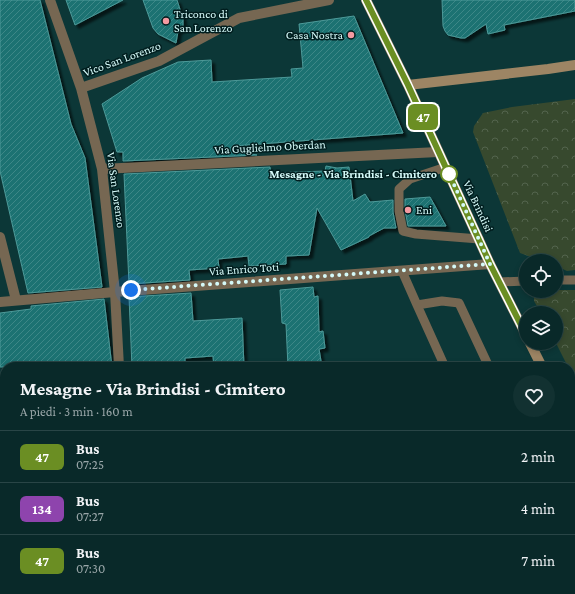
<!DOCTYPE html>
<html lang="it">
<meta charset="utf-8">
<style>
:root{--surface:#092929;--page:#123131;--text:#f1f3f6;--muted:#99a6a8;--line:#294546}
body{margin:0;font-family:"Crimson Pro",serif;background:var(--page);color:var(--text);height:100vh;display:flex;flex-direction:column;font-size:15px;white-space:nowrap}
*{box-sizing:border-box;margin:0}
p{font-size:13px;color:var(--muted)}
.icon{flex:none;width:22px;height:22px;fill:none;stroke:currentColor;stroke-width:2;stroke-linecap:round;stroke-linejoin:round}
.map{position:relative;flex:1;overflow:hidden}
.details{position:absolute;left:0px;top:362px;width:575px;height:232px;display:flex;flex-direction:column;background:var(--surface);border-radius:16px 16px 0 0;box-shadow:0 2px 6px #0003,0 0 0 1px var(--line)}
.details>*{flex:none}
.badge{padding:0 8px;border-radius:6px;font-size:14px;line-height:26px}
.fabs{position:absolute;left:519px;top:254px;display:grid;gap:8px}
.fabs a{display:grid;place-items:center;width:44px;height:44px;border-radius:50%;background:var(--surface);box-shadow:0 2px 6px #0003,0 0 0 1px var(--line);font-size:20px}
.you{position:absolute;width:20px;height:20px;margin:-10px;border:3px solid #fff;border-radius:50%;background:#1a73e8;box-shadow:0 0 0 6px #1a73e833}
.map>.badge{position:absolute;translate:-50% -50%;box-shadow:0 0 0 2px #fff}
.round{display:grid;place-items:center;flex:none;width:42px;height:42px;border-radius:21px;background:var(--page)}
.head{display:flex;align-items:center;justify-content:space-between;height:68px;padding:0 20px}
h1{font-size:19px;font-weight:700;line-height:30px}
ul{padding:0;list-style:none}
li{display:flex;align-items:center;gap:12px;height:52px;padding:0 20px;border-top:1px solid var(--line)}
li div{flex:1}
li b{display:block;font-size:15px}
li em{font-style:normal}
li .badge{min-width:44px;font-weight:700;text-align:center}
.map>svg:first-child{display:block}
.forest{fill:url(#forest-crowns)}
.building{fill:url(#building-hatch);stroke:#4c9a99;filter:url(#shadow)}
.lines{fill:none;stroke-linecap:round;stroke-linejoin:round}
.service{stroke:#766752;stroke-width:9}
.minor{stroke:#766752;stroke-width:10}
.secondary{stroke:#9d8564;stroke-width:10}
.line-casing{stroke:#fff;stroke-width:9}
.line{stroke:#6b8e23;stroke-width:6}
.walk{stroke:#d4f9f8;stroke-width:4;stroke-dasharray:0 7.2}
.poi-dot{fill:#f49aa1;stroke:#001d1e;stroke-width:1.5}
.stop-dot{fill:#fff;stroke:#6b8e23;stroke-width:2}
.labels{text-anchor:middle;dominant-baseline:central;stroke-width:3;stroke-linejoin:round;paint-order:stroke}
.poi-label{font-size:12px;fill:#d4f9f8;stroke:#001d1e;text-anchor:start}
.street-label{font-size:12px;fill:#d4f9f8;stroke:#001d1e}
.stop-label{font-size:12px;font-weight:bold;fill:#d4f9f8;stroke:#001d1e;text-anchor:end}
</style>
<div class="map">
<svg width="575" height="594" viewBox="0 0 575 594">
<defs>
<pattern id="forest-crowns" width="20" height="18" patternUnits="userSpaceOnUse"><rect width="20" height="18" fill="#37492e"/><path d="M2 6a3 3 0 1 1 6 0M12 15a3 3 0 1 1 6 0" fill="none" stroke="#53644d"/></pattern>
<pattern id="building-hatch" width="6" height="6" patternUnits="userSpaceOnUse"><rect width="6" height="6" fill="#1e7272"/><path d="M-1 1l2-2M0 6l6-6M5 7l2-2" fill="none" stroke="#3e8787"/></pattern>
<filter id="shadow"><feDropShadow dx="3.5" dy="3.5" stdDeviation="1" flood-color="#0009"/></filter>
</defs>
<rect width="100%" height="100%" fill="#0c3737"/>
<path class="forest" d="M575,99V270L567,271L556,266V261H542L520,253L473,132L474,126L483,113L512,107Z
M556,290H575V381L570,371V367H568L556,343V313H541L534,301V291Z"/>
<path class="building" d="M0,0H40L71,124L85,158L102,287L28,293L0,171Z
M66,0H123L75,25Z
M143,0H177L183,19V25L182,28L178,31L176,43L158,34L153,28Z
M442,0H575V11L504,25L505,30L488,34L486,24L465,38H461L448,35L445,31L443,26Z
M354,16L403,133L234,146V151L257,155L123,161V152H117L102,104L142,78L178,62L211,60L212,82L292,77L291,69L303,68L299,24Z
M326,166L337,168L349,167L353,201L365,194L370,202L393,200V212L396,228H384L369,236V237L341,250L317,208L309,255L286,256V264L249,266L248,256L218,259L219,268L189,270L190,280L129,284L124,174L270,167L271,173L325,171Z
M430,197L446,226H408L405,210V199Z
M313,287L314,297L318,296L319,332L323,331L325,348L319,349L322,367H288L286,324L282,323L280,290Z
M191,293L193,321L242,318L244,367H214L213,356L185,358V367H132L129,297Z
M104,299L112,367H60L59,362L27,366V367H0V313L31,309V306Z"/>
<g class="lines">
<path class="service" d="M446,167L410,179L399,189V211L403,231L416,234L479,239
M402,271L417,305
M556,280H575
M499,282L526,281
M445,367L417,305L442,301L459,303L489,367
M570,545L575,556
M570,570L575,568
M542,594V589"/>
<path class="minor" d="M50,0L81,88L102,169L115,292L119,367
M81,88L159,61L239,18L329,0
M102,169L438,152
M0,237L16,300
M0,302L115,292L490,264
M384,589L388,594
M133,592L162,589"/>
<path class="secondary" d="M366,0L408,85L490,264L526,335
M408,85L548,69L575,65
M530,343L542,367
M570,424L575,434"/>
</g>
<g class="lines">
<defs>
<path id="line" d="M366,0L408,85L490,264L526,335"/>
</defs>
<use href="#line" class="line-casing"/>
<use href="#line" class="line"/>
<path class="walk" d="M131,290L490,264L446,167L449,174"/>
</g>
<g class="poi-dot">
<circle cx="166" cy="21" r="4"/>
<circle cx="351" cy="35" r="4"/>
<circle cx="408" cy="210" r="4"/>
</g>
<circle class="stop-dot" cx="449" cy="174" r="8"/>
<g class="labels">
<g class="poi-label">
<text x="174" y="14">Triconco di<tspan x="174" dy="14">San Lorenzo</tspan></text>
<text x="343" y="35" text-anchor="end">Casa Nostra</text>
<text x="416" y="210">Eni</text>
</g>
<g class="street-label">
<text transform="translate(122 59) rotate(-20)">Vico San Lorenzo</text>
<text transform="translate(270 147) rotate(-3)">Via Guglielmo Oberdan</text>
<text transform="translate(116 190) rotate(82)">Via San Lorenzo</text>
<text transform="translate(478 206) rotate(65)">Via Brindisi</text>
<text transform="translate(244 269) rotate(-4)">Via Enrico Toti</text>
</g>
<g class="stop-label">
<text x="437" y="174">Mesagne - Via Brindisi - Cimitero</text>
</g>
</g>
</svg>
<div class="fabs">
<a><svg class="icon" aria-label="locate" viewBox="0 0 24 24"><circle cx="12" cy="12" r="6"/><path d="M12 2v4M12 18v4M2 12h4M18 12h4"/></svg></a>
<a><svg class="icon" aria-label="layers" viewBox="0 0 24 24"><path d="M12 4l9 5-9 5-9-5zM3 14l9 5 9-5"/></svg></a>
</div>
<div class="you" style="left:131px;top:290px"></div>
<b class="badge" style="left:423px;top:117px;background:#6b8e23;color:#fff">47</b>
<section class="details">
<div class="head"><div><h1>Mesagne - Via Brindisi - Cimitero</h1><p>A piedi · 3 min · 160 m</p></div><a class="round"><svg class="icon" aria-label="heart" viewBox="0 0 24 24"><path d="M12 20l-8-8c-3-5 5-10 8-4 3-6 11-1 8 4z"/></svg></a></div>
<ul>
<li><span class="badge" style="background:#6b8e23;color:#fff">47</span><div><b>Bus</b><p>07:25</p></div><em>2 min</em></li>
<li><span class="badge" style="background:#8e44ad;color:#fff">134</span><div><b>Bus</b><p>07:27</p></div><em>4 min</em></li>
<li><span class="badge" style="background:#6b8e23;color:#fff">47</span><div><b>Bus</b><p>07:30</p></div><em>7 min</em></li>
</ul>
</section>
</div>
